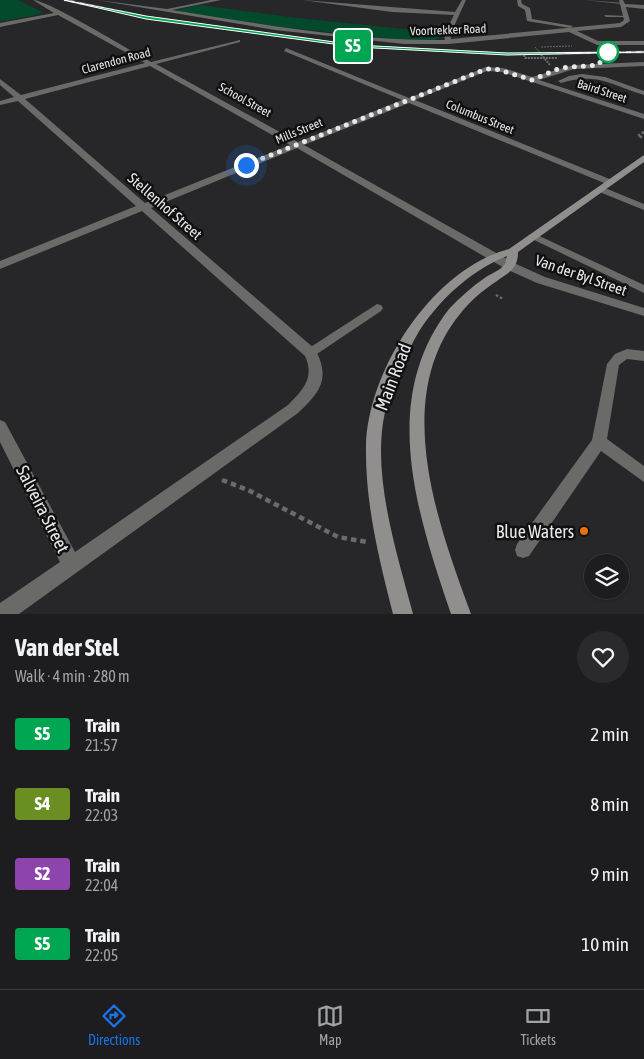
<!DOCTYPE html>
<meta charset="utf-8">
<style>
:root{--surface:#1d1d1f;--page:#2a2a2c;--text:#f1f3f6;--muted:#a0a2a4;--line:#3b3b3d;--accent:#1a73e8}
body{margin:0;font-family:"Asap Condensed",sans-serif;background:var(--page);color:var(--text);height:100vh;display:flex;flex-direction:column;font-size:19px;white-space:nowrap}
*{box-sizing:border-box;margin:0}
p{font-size:16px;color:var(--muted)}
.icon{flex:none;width:28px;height:28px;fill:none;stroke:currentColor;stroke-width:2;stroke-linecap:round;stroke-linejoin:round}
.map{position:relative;height:614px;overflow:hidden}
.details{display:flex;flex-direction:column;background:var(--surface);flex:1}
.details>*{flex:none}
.badge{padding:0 10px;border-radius:4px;font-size:18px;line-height:32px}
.controls{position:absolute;left:584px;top:554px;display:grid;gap:10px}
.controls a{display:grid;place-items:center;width:45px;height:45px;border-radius:50%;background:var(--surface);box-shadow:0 1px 4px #0004,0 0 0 1px var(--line);font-size:25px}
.you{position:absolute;width:25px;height:25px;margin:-12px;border:4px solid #fff;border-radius:50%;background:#1a73e8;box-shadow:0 0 0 8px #1a73e833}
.map>.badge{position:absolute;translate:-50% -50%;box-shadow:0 0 0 2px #fff}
.round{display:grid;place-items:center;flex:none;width:52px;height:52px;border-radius:26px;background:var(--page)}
.overview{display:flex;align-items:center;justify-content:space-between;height:85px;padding:0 15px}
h1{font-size:24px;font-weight:700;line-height:38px}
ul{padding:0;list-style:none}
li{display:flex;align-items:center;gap:15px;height:70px;padding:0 15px}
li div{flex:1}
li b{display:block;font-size:19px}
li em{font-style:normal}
li .badge{min-width:55px;font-weight:700;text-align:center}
.menu{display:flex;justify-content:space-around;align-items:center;height:70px;border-top:1px solid var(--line);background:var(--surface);font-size:14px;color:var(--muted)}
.menu a{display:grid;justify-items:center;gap:2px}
.menu .active{color:var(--accent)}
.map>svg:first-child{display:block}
.green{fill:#034a2d}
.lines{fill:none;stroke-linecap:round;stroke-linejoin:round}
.path-far3{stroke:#6b6b6d;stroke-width:1;stroke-dasharray:2 1;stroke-linecap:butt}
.path-far2{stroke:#6b6b6d;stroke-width:2;stroke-dasharray:2 1;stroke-linecap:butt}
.path-far1{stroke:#6b6b6d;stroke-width:2.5;stroke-dasharray:2.5 2;stroke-linecap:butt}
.path{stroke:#6b6b6d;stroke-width:4.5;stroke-dasharray:5.5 4;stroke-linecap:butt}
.service{fill:#6a6a69;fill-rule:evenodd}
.minor{fill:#6a6a69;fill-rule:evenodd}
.secondary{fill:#918f8d;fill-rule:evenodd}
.rail-casing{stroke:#8c8c8e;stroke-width:2.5}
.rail{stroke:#101011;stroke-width:2;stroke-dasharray:5;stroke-linecap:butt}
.path-bridge-far1{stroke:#6b6b6d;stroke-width:1;stroke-dasharray:2 1;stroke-linecap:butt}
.path-bridge{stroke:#6b6b6d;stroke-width:2;stroke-dasharray:2 1;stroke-linecap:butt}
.line{fill:#00a651;stroke:#fff}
.walk{stroke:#e8e8ea;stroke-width:5;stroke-dasharray:0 9}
.stop-dot{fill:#fff;stroke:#00a651;stroke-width:2.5}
.food-dot{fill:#e8710a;stroke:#101011;stroke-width:2}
.labels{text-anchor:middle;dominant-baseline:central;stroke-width:5;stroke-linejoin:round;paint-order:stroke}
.far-street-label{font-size:12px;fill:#e8e8ea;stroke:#101011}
.street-label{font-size:15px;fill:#e8e8ea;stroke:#101011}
.near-street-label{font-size:18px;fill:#e8e8ea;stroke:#101011}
.near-poi-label{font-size:18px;fill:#e8e8ea;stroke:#101011;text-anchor:end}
</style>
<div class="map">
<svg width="644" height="614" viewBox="0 0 644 614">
<rect width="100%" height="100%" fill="#272729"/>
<path class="green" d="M0,0H18L44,13L0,22Z
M199,5L297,18L443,33L440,37L434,40H402L273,26L174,11Z"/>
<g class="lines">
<path class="path-far3" d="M541,47L572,46"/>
<path class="path-far2" d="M524,55L525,58H557"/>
<path class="path-far1" d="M644,132L638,136L644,138
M496,295L503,299"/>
<path class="path" d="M222,480L248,490L338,537L367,542"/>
<path class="service" d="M584,0L624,3L622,4Z
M604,15L626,16L628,17H606Z
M600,186L644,204V210L597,191L596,189Z
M533,233L644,285V293L530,238L528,236Z
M377,304L381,305L383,308L381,311L314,356H306L304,353L306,350Z
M627,349L644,351V361L627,359L619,365L607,439L644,466V482L601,451L529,556L523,558L517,556L515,550L517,544L592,440L607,364L615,354Z"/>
<path class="minor" d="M33,0C48,0 131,51 151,62L240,40V42L156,64L298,142L402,100L284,51L286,48L409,98L486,67L503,68L532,77L574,65L644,62V66L574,69L539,80L644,114V119L502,72L487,71L415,100L612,180L614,182L609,185L409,103L304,145L514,263L545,277L644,308V316L537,283L506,269L297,148L151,208L315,349C331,379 320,392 298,413L19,614H0V603L60,562L0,442V420L5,422L75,552L288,405C303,390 315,378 305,356L142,211L0,269V261L136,206L18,101L0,105V101L14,97L0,85V79L21,95L145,63L58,15L0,27V23L54,13ZM150,66L290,145L145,203L25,99Z
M97,0L167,9L211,0H221L172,10C262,24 354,41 445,40L444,35L454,15L392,12L302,0L455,12L462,0H466L450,35L451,39L620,23L624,20L619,0H623L625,4L644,5V9L626,7L630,21L621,27L577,31L598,41H644V45H597L569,32L449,44H404L275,30Z
M517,0H521L522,4L530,8L532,19L573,26L570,28L527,21L525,10L518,6Z
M582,74L605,77L644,91V95C610,85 598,72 561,83L558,81L569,76Z"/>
<path class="secondary" d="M644,155V162L518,252C518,258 517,263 514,267C510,273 503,276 497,281C483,290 470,301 460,314C391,399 438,524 471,614H451C418,516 378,401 449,309C460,297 473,286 486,277C492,273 501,270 505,264C506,262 506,258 507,256C479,267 453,288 434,311C419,328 409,348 401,370C395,384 388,398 385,412C371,475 397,553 413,614H393C379,559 365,503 366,446C368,369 433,269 509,249Z"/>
<defs>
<path id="rail" d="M65,0L146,17L356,46L507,54L644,52"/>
</defs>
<use href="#rail" class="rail-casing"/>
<use href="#rail" class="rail"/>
<path class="path-bridge-far1" d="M535,47L540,53"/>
<path class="path-bridge" d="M539,52L550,65"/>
</g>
<path class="line" d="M64,0L146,16L356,45L507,53L644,52L507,55L356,47L146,19Z"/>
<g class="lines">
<path class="walk" d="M246,165L486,69H496L532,80L560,68L598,65L608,52"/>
</g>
<circle class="stop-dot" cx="608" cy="52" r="10"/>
<circle class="food-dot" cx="584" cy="531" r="5"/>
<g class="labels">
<g class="far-street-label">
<text transform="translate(448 30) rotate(-2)">Voortrekker Road</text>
<text transform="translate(116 61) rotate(-15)">Clarendon Road</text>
<text transform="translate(602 91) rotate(18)">Baird Street</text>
<text transform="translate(245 100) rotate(29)">School Street</text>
<text transform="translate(480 117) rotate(22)">Columbus Street</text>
<text transform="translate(299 131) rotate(-22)">Mills Street</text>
</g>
<g class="street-label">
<text transform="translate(165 206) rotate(41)">Stellenhof Street</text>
<text transform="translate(581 275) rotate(19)">Van der Byl Street</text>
</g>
<g class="near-street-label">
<text transform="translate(393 377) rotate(-69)">Main Road</text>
<text transform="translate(43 509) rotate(63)">Salveira Street</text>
</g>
<g class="near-poi-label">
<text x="574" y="531">Blue Waters</text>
</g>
</g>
</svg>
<div class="controls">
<a><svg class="icon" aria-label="layers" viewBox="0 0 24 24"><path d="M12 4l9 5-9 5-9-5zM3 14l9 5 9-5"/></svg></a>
</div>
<div class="you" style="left:246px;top:165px"></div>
<b class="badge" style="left:353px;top:46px;background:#00a651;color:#fff">S5</b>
</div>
<section class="details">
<div class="overview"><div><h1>Van der Stel</h1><p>Walk · 4 min · 280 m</p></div><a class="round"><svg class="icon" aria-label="heart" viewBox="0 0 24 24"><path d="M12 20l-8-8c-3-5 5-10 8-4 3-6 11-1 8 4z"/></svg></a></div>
<ul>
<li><span class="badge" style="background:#00a651;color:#fff">S5</span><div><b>Train</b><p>21:57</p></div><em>2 min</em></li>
<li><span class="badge" style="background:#6b8e23;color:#fff">S4</span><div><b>Train</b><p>22:03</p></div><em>8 min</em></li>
<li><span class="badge" style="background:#8e44ad;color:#fff">S2</span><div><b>Train</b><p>22:04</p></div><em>9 min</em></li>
<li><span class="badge" style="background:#00a651;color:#fff">S5</span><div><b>Train</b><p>22:05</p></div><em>10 min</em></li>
</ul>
</section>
<nav class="menu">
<a class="active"><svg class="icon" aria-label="directions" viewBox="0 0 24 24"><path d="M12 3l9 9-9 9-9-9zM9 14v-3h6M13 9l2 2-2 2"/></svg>Directions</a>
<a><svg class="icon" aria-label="map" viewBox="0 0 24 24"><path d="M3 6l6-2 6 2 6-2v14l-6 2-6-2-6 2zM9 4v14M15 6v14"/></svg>Map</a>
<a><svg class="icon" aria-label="tickets" viewBox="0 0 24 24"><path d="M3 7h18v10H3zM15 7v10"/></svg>Tickets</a>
</nav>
